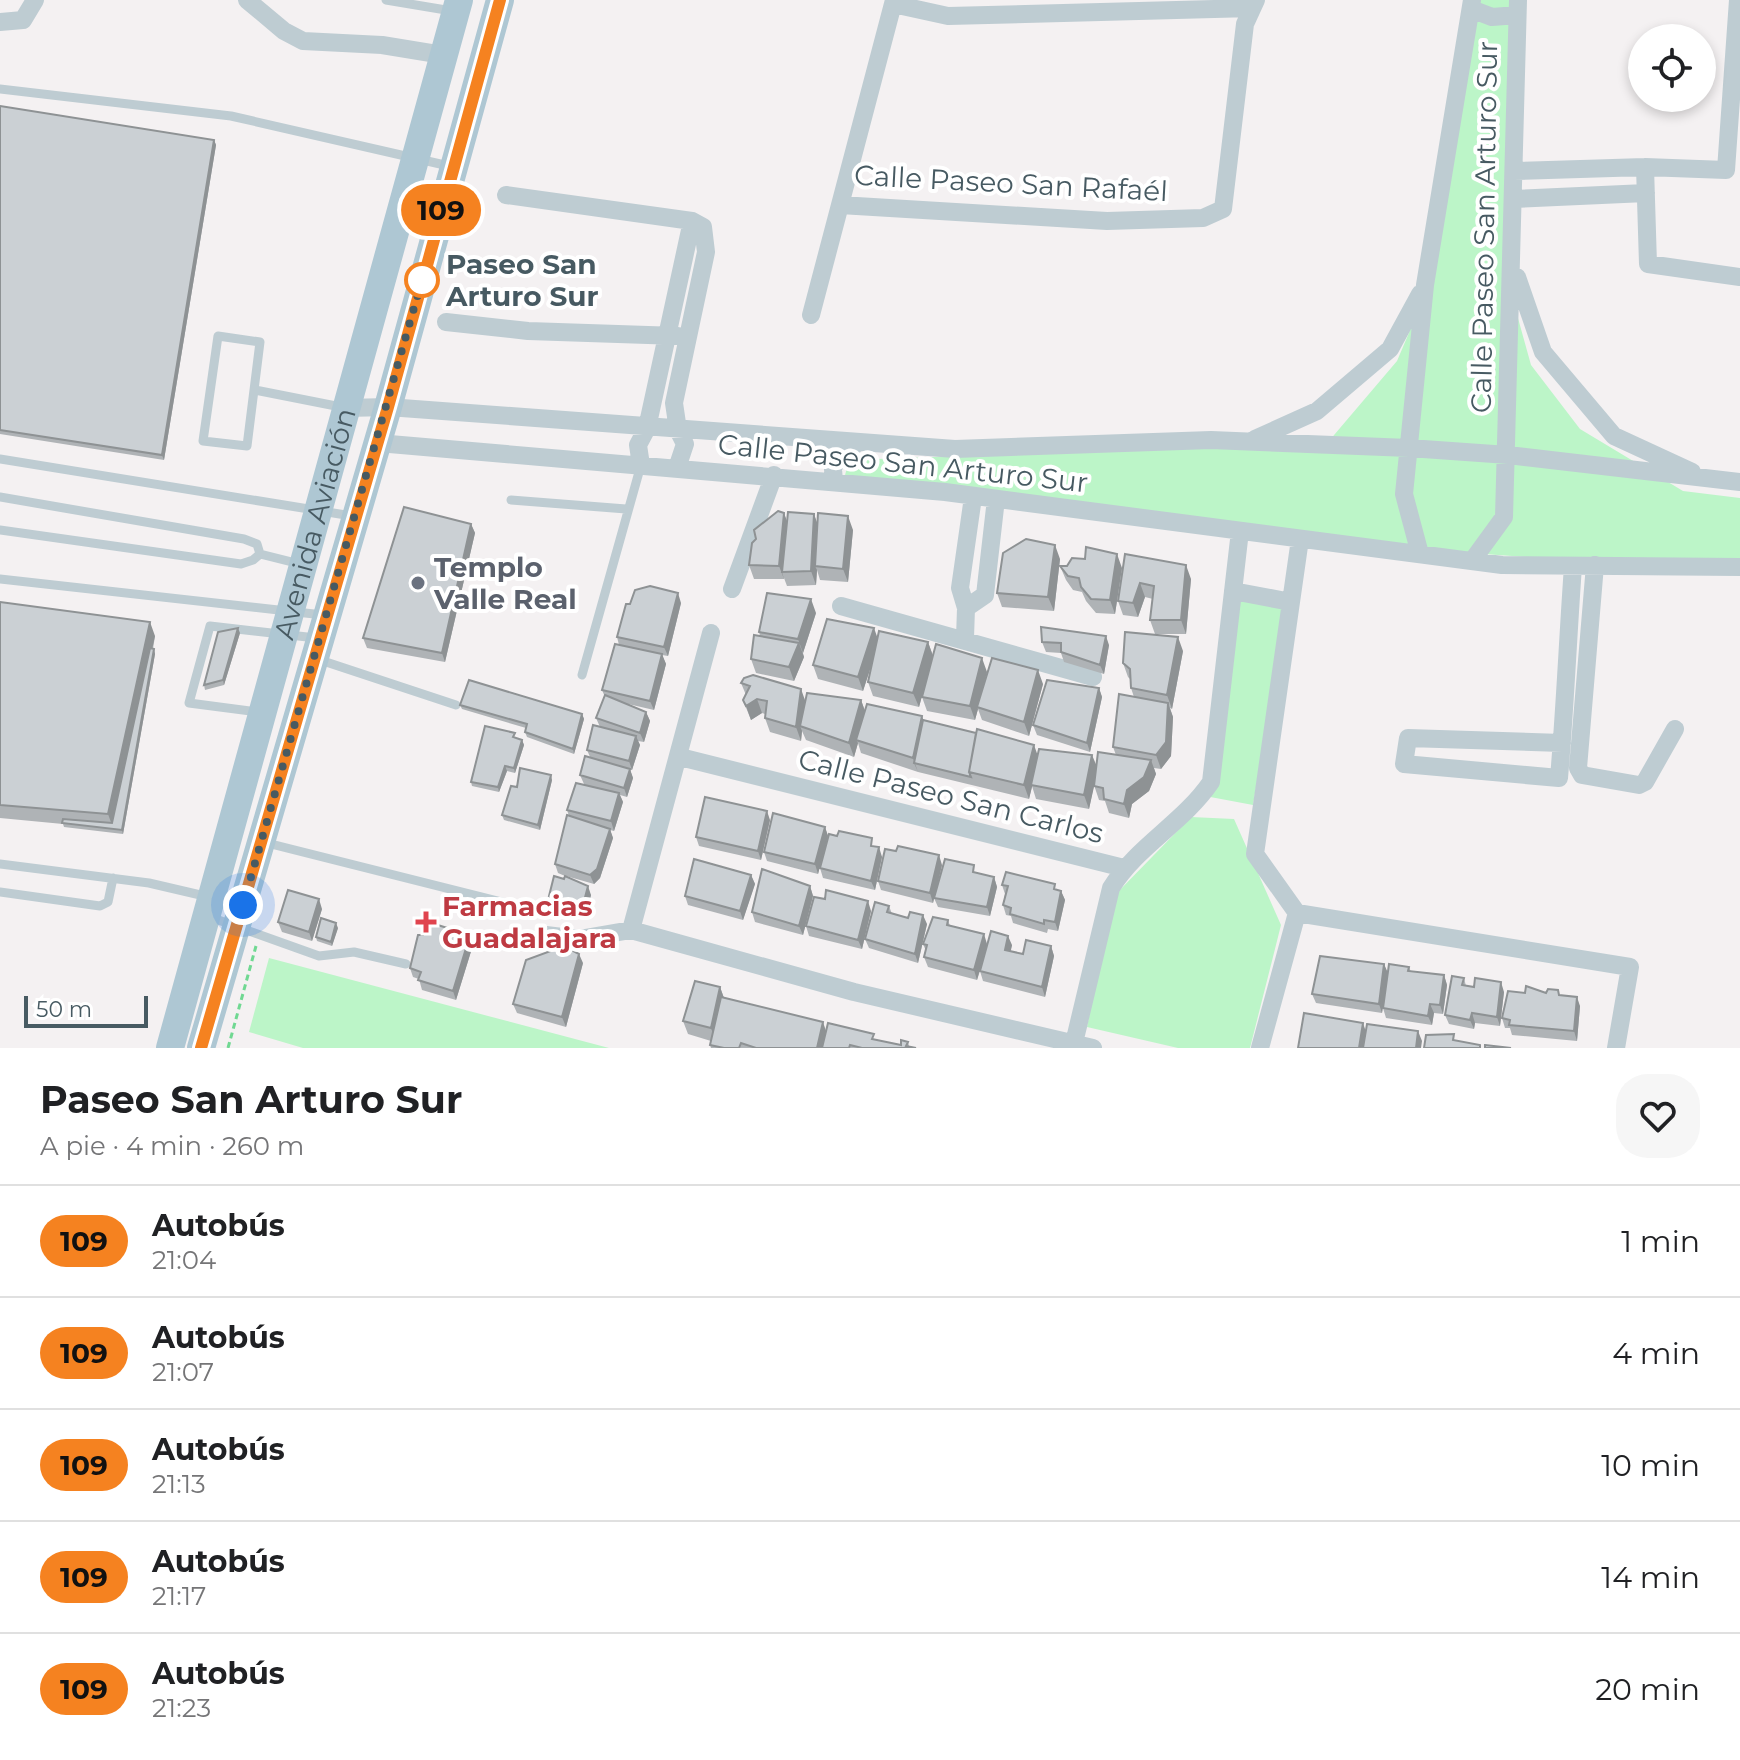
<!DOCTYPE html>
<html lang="es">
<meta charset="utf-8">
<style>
:root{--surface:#fff;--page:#f6f6f6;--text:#202124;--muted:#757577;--line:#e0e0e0}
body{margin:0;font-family:Montserrat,sans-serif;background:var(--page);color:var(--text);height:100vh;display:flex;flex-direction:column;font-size:30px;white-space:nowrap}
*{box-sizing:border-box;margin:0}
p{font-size:26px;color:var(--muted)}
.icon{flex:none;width:44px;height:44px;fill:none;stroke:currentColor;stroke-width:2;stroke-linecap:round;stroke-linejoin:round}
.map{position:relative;height:1048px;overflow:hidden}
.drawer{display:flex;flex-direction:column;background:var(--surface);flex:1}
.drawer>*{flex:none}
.badge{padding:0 16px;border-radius:26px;font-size:28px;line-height:52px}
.buttons{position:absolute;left:1628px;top:24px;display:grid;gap:16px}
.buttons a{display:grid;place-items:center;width:88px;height:88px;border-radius:50%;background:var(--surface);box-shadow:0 4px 12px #0003;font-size:40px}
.scale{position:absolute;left:24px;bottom:20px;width:124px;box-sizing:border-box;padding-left:8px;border:4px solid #475a62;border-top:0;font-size:22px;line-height:28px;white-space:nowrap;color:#475a62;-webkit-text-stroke:6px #fff;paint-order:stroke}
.you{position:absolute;width:40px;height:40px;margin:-20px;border:6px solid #fff;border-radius:50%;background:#1a73e8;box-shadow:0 0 0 12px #1a73e833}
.map>.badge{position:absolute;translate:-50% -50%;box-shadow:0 0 0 4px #fff}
.round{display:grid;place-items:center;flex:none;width:84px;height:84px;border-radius:32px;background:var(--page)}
.head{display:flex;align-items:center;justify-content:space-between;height:136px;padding:0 40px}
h1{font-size:38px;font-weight:700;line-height:60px}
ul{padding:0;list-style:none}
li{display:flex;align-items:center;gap:24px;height:112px;padding:0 40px;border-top:2px solid var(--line)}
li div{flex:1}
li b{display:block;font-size:30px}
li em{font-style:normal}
li .badge{min-width:88px;font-weight:700;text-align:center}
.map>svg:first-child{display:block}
.green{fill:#bcf5c8}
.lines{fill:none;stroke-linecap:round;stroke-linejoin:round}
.path{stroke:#70d892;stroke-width:3;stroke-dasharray:6 4;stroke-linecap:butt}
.service{stroke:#beccd2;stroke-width:9}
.minor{stroke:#beccd2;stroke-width:18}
.primary{stroke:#aec7d3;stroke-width:28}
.wall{fill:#afb3b6}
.shaded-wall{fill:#8e9294}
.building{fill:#cbd0d4;stroke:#8e9294;stroke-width:2}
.line-casing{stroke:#fff;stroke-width:18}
.line{stroke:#f58220;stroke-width:12}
.walk{stroke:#475a62;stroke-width:8;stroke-dasharray:0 14.4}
.stop-dot{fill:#fff;stroke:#f58220;stroke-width:4}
.worship-dot{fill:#6b7280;stroke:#fff;stroke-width:3}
.health-dot{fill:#e0444e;stroke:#fff;stroke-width:3}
.labels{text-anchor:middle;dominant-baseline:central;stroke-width:8;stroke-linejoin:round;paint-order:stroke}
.street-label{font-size:28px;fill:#475a62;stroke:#fff}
.stop-label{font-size:28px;font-weight:bold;fill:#475a62;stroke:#fff;text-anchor:start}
.worship-label{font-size:28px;font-weight:bold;fill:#5b616d;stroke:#fff;text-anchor:start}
.health-label{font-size:28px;font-weight:bold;fill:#be3a42;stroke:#fff;text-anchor:start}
</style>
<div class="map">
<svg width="1740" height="1048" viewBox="0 0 1740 1048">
<rect width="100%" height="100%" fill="#f4f1f2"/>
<path class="green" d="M1477,0H1515L1506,275L1531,365L1580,429L1683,491L1740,498V563L1571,560L1470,553L844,479L849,460L1249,446L1323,448L1397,361L1431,281Z
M1237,594L1287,603L1253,805L1205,796Z
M1191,817L1234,819L1281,925L1250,1048H1178L1087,1027L1113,897Z
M269,958L609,1048H303L249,1032Z"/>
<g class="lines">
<path class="path" d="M228,1048L256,946"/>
<path class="service" d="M386,0L452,11
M0,89L231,116L449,166
M218,336L260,342L247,446L203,441Z
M255,390L341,407
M0,459L352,516
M0,497L244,539L257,544L260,554
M511,500L626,509
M0,530L241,564L253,560L260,554
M260,554L300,564
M0,579L323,615
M317,659L456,705
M582,675L641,465
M258,712L189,703L210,626L316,638
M263,842L509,904
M0,864L149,883L239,904
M0,892L100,906L108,902L113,878
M210,917L319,956L354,952L406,964"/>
<path class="minor" d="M247,0L284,31L303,41L382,45L443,55
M893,4L948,16L1252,8
M1471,9L1492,17L1517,15
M0,22L23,20L35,0
M1645,167L1648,264L1740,277
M1514,171L1645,167L1726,170L1738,0
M506,195L692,221L703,227L706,252L674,403L678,430L685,444L677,468
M1513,199L1646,193
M840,205L1107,221L1203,218L1223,209L1245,24L1256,0
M1517,277L1543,352L1614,436L1692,472
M811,315L894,0
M446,322L528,331L678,336
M346,408L388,407L955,449L1211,440L1409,448L1508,455L1740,482
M1255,439L1317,411L1390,349L1420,294
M378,443L945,492L1502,565L1740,567
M641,465L638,445L647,428L692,221
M834,482L833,469L838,455L856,444
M1300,539L1255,854L1297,913L1630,967L1616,1048
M1420,554L1404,494L1425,285L1472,0
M1472,561L1504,517L1518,0
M1595,565L1578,768L1582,775L1639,785L1645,782L1675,729
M732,589L774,475
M1233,591L1291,602
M841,606L1093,677
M966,608L985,595L996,499
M965,638L966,608L960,588L973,497
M1562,743L1408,738L1404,764L1559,778C1565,707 1568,636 1573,566
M680,757L1124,868
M631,930L711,633
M546,935L579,939L631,930L854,992L1093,1048
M1074,1043L1111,888C1137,846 1183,823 1211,782L1240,531
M1260,1048L1297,913"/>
<g class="primary">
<path id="s1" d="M170,1048L459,0"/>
<path d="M201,1048L388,407L500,0"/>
</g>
</g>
<path class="wall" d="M0,106L214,140L216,145L164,460L0,434Z
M784,513L787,522L814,514L817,524L853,530L848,582L820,580L817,570L816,585L787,586L784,578V579H754L749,565Z
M471,524L475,533L445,662L367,648L363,638Z
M1125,554L1191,579L1186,634H1155L1150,620L1153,599L1145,597L1138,617L1123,615L1118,601Z
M1060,559L1054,611L1002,607L997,593Z
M1060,566L1122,568L1115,614L1096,613L1086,601L1082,592L1073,590L1066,580Z
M0,602L155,636L153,649L155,654L123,834L64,827L63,824L0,818Z
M681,603L668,656L662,655L666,664L654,710L628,704L646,712L650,721L644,742L638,741L640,745L632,770H630L633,778L627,797L620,795L623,802L614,831L610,830L613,838L600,878L594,884L566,876L591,895L586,915L552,905L549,896L565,876L558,873L555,864L569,816L567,810L584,784L580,775L590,757L587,750L600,727L596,718L605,697L602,690L619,645L617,637Z
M816,613L803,653L804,657L794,681L756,673L751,659L760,636L759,632Z
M240,633L224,685L205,690L204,685Z
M877,638L928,642L933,656L987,672L1043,684L1029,736L982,720L978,709L975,720L927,711L922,697L928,674L919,707L873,696L868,682L872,663L863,691L818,679L813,665Z
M1042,642L1109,645L1104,674L1064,662L1061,653L1046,652Z
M1183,651L1172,709L1170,708L1173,717L1171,756L1161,769L1154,768L1156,774L1149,791L1132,804L1129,818L1109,813L1105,801L1099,800L1094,785L1089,809L1036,799L1032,786L1029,799L918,772L861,753L858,743L854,757L806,740L802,731L801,741L770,732L765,718V714L762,713L751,720L743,700L746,695L741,683L805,700H861L865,711L923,720L1038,756L1097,766L1116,755L1113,747L1134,697L1131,688L1130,679L1128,677L1123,663Z
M1099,688L1102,697L1090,752L1037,735L1033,725Z
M460,705L582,714L584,719L574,754L527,737L525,732L526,728L462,709Z
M516,738L522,740L524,745L515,773L507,771L499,792L472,786L471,782Z
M552,780L540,830L504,820L502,815L517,787Z
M770,820L761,860L699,846L696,837Z
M825,827L828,836L818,874L767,861L764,852Z
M876,847L882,857L875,890L823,878L820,868Z
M942,865L936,893L977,873L994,877L997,887L990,916L938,907L934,898L933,903L881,890L878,881Z
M751,875L755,884L743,920L688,905L685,896Z
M1002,885L1061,891L1065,900L1058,931L1048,929L1047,933L1013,923L1011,916L1006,915L1003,905L1005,894Z
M810,886L813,896L803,935L755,922L752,912Z
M889,906L892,914L927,924L918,963L869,948L865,939Z
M322,909L312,941L282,932L278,922Z
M871,911L862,949L809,936L806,926Z
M948,920L950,926L987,944L1012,945L1010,952L1023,954L1051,946L1054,956L1045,997L983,981L980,971L977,980L928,967L924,957L926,951L923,944Z
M338,928L332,946L317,941L316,937Z
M470,935L473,945L456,1000L422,990L419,979L413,977L410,968Z
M583,963L566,1027L517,1013L513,1004Z
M1384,964L1387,973L1409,967L1411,972L1444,975L1447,985L1443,1014L1434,1013L1432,1025L1386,1018L1383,1008L1384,998L1382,1013L1316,1003L1312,994Z
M1464,978L1466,986L1504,992L1500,1026L1475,1023L1474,1029L1449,1024L1445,1015Z
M720,987L724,998L826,1031L901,1045L908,1042L909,1046L916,1048H711L710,1045L711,1041L688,1034L683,1021Z
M1525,993H1546L1560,995L1580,1006L1577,1041L1512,1035L1510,1028H1505L1502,1018Z"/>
<path class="shaded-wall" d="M214,140L216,145L164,460L162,455Z
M784,513L789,527L782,572L784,579L779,566Z
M814,514L819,528L815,566L817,570L816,585L811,571Z
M848,516L853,530L848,582L843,569Z
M471,524L475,533L445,662L442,653Z
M1055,545L1060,559L1054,611L1048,597Z
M1117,554L1122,568L1115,614L1110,600Z
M1186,565L1191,579L1186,634L1181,620Z
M1140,583L1145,597L1138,617L1133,603Z
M678,593L681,603L668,656L664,647Z
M811,599L816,613L803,653L798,639Z
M150,622L155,636L113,828L108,814Z
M238,628L240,633L224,685L223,680Z
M874,628L879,642L863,691L858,677Z
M1106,636L1109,645L1104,674L1100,665Z
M1178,637L1183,651L1172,709L1167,695Z
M928,642L933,656L919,707L913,693Z
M799,643L804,657L794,681L789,667Z
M154,649L155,654L123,834L122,830Z
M662,654L666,664L654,710L650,701Z
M982,658L987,672L977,707L978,709L975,720L970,706Z
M1038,670L1043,684L1029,736L1024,722Z
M1099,688L1102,697L1090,752L1087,743Z
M801,689L806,703L800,726L802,731L801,741L796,727Z
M757,699L762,713L751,720L746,706Z
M861,700L866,714L856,740L858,743L854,757L849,743Z
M1168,703L1173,717L1171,756L1161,769L1156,755Z
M646,712L650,721L644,742L640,733Z
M582,714L584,719L574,754L573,749Z
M922,716L927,730L914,763L918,772L913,758Z
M636,736L640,745L632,770L629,761Z
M522,740L524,745L515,773L514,768Z
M1034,745L1039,759L1029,799L1024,785Z
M1092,755L1098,769L1089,809L1084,795Z
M1151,760L1156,774L1149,791L1132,804L1129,818L1124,804L1127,790Z
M505,766L507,771L499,792L498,787Z
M630,769L633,778L627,797L624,788Z
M551,775L552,780L540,830L538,825Z
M619,793L623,802L614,831L611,821Z
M767,811L770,820L761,860L758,851Z
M825,827L828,836L818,874L815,864Z
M610,829L613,838L600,878L594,884L590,875Z
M879,847L882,857L875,890L871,881Z
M939,855L942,865L933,903L930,893Z
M751,875L755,884L743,920L740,911Z
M994,877L997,887L990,916L987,907Z
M588,886L591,895L586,915L583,905Z
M810,886L813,896L803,935L799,926Z
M1061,891L1065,900L1058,931L1055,922Z
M319,899L322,909L312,941L309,932Z
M868,901L871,911L862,949L858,940Z
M923,915L927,924L918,963L915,954Z
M336,923L338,928L332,946L331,942Z
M984,934L987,944L977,980L974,970Z
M470,935L473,945L456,1000L453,991Z
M1008,936L1012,945L1009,960L1005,950Z
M1051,946L1054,956L1045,997L1042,987Z
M579,954L583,963L566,1027L562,1017Z
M1384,964L1388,973L1382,1013L1379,1004Z
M1444,975L1447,985L1443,1014L1440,1005Z
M1501,982L1504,992L1500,1026L1497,1017Z
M720,987L725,1001L716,1042L711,1028Z
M1577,997L1580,1006L1577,1041L1574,1031Z
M1430,1004L1434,1013L1432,1025L1428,1016Z
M1472,1013L1475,1023L1474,1029L1470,1020Z
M823,1022L826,1031L822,1048H817Z
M1363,1023L1366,1032L1364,1048H1359Z
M1418,1031L1422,1041L1421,1048H1416Z"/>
<path class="building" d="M0,106L214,140L162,455L0,430Z
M404,507L471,524L442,653L363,638Z
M778,511L784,513L779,566L749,565L752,543L756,539L754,530Z
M788,512L814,514L811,571L782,572Z
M818,513L848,516L843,569L815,566Z
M1026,539L1055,545L1048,597L997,593L1003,553Z
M1086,547L1117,554L1110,600L1091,599L1081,587L1079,578L1068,576L1060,566H1067L1072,558L1085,559Z
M1125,554L1186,565L1181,620H1150L1154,586L1140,583L1133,603L1118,601Z
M650,586L678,593L664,647L617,637L626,604H630L635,590Z
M767,593L811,599L798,639L759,632Z
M0,602L150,622L108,814L0,805Z
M827,619L874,628L858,677L813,665Z
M1041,627L1106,636L1100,665L1061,652V643L1042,642Z
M238,628L223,680L204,685L218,632Z
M879,631L928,642L913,693L868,682Z
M1125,632L1178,637L1167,695L1131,688L1130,669L1123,663Z
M754,635L799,643L789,667L751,659Z
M615,644L662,654L650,701L602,690Z
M936,644L982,658L970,706L922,697Z
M150,648L154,649L122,830L62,823L63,819L112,823Z
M992,658L1038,670L1024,722L977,707Z
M753,675L801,689L796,727L765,718L767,701L757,699L746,706L743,700L750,686L741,683L744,678Z
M469,680L582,714L573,749L525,732L527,724L460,705Z
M1047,680L1099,688L1087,743L1033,725Z
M807,693L861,700L849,743L800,726Z
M1119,694L1168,703L1166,742L1156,755L1113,747Z
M605,695L646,712L640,733L596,718Z
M867,704L922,716L913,758L856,740Z
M923,720L976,733L969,772L971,777L914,763Z
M593,725L636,736L629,761L587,750Z
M485,726L515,733L513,737L522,740L514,768L505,766L498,787L471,782Z
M977,729L1034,745L1024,785L969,772Z
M1039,749L1092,755L1084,795L1031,785Z
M1098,752L1151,760L1144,777L1127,790L1124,804L1104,799L1103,788L1094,786Z
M585,756L630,769L624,788L580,775Z
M520,768L551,775L538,825L502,815L511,786L517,787Z
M576,783L619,793L611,821L567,810Z
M705,797L767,811L758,851L696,837Z
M773,813L825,827L815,864L764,852Z
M567,815L610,829L597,869L590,875L555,864Z
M839,831L872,838L871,846L879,847L871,881L820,868L829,834L837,836Z
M898,846L939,855L930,893L878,881L885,849L896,851Z
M694,859L751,875L740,911L685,896Z
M945,859L974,865L973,872L994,877L987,907L934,898Z
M762,869L810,886L799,926L752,912Z
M1006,872L1055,884L1054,889L1061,891L1055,922L1044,920V924L1010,914L1011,908L1003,905L1008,886L1002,885Z
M554,876L564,879L565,876L588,886L583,905L549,896Z
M288,890L319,899L309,932L278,922Z
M826,890L868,901L858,940L806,926L814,897L825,899Z
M875,902L889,906L887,912L908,918L910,912L923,915L915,954L865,939Z
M933,917L948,920L947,925L984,934L974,970L924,957L927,945L923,944Z
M321,918L336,923L331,942L316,937Z
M428,922L470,935L453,991L418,980L421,972L410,968L418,935H423Z
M991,931L1008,936L1005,950L1023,954L1026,940L1051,946L1042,987L980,971Z
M564,946L579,954L562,1017L513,1004L526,960Z
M1320,956L1384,964L1379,1004L1312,994Z
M1389,964L1409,967L1408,971L1444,975L1440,1005L1430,1004L1428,1016L1383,1008Z
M1452,976L1464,978L1462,985L1474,987L1475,978L1501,982L1497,1017L1472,1013L1470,1020L1445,1015Z
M695,981L720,987L711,1028L683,1021Z
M1526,986L1546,993L1548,989L1558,990L1559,995L1577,997L1574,1031L1509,1025L1510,1020L1502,1018L1508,991L1525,993Z
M721,997L823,1022L817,1048H756L741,1043L739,1048H724L710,1045Z
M1304,1013L1363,1023L1359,1048H1298Z
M828,1023L874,1034L872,1039L901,1045V1040L908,1042L906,1046L916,1048H862L850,1045L849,1048H822Z
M1367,1024L1418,1031L1416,1048H1363Z
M1454,1034L1453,1040L1480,1045V1048H1424L1426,1035Z
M1485,1045L1511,1048H1485Z"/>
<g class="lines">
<defs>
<path id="line" d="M201,1048L388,407L500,0"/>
</defs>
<use href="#line" class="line-casing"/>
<use href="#line" class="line"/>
<path class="walk" d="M243,905L422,280"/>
</g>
<circle class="stop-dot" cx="422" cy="280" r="16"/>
<circle class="worship-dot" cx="418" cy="583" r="8"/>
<path class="health-dot" d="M422 910h8v8h8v8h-8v8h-8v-8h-8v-8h8z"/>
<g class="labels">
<g class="street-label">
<text transform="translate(1011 183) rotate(3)">Calle Paseo San Rafaél</text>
<text transform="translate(1484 227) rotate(-89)">Calle Paseo San Arturo Sur</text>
<text transform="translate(903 463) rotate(6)">Calle Paseo San Arturo Sur</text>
<text stroke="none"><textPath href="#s1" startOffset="544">Avenida Aviación</textPath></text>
<text transform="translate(951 796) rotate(14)">Calle Paseo San Carlos</text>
</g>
<g class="stop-label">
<text x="446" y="264">Paseo San<tspan x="446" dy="32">Arturo Sur</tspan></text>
</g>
<g class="worship-label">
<text x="434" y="567">Templo<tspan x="434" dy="32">Valle Real</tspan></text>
</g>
<g class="health-label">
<text x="442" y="906">Farmacias<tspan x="442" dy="32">Guadalajara</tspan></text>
</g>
</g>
</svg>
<div class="buttons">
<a><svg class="icon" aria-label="locate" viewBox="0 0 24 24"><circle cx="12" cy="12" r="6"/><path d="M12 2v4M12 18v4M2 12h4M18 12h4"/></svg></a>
</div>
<div class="scale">50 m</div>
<div class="you" style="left:243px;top:905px"></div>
<b class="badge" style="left:441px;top:210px;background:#f58220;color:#111">109</b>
</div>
<section class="drawer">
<div class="head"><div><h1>Paseo San Arturo Sur</h1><p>A pie · 4 min · 260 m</p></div><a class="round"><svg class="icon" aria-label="heart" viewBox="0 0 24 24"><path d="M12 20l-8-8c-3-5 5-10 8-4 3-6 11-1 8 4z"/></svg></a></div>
<ul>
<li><span class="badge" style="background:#f58220;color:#111">109</span><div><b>Autobús</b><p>21:04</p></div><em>1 min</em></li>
<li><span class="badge" style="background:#f58220;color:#111">109</span><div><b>Autobús</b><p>21:07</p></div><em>4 min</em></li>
<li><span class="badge" style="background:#f58220;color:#111">109</span><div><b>Autobús</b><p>21:13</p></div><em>10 min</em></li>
<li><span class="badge" style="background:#f58220;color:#111">109</span><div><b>Autobús</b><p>21:17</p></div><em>14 min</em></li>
<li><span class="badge" style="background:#f58220;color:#111">109</span><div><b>Autobús</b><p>21:23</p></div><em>20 min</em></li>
</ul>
</section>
